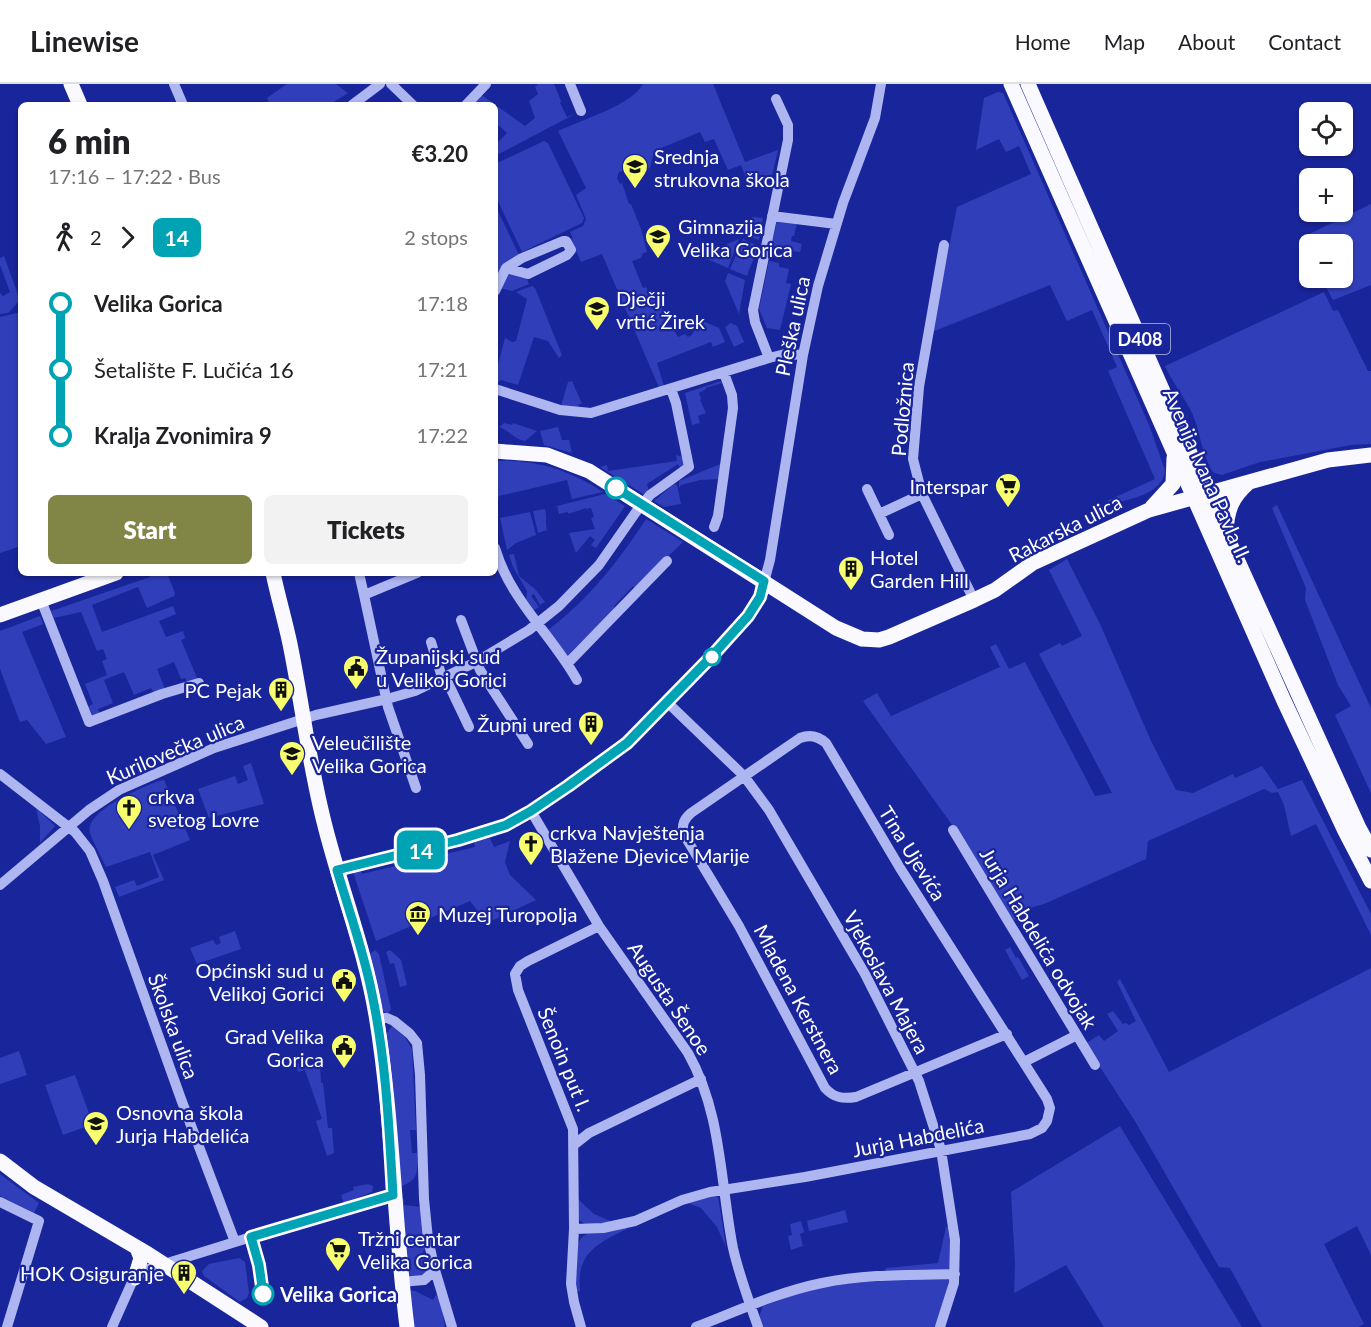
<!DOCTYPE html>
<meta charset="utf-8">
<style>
:root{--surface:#fff;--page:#f2f2f2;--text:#202124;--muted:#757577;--line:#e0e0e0;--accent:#818546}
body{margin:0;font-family:Lato,sans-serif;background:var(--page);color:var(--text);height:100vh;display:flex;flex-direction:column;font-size:22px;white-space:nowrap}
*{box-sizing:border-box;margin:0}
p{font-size:20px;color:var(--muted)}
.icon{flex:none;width:33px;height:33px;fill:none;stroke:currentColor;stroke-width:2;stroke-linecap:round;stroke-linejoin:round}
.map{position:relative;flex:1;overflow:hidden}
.sheet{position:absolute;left:18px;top:18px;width:480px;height:474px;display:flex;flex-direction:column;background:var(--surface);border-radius:9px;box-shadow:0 2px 4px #0004}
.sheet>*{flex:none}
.badge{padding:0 12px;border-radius:9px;font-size:21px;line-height:39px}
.tools{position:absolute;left:1299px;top:18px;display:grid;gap:12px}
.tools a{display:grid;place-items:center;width:54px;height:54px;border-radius:9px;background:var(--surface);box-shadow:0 2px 4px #0004;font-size:30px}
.map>.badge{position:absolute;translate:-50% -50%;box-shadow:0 0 0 3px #fff}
.legs{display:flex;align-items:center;gap:9px;height:66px;padding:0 30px;font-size:20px}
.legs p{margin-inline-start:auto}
.head{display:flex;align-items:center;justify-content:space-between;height:102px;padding:0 30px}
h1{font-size:33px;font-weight:800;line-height:45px}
.primary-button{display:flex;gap:12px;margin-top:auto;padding:12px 30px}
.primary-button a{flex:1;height:69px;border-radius:9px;background:var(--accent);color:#fff;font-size:24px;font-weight:800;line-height:69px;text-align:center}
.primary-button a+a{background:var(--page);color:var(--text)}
ul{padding:0 30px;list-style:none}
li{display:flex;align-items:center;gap:21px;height:66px;font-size:22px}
li i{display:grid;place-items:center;width:9px;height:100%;margin:0 8px;background:currentColor}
li i::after{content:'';width:15px;height:15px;margin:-8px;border:4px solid;border-radius:50%;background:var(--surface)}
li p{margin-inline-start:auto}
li:first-child i{background:linear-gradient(#0000 50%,currentColor 0)}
li:last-child i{background:linear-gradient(currentColor 50%,#0000 0)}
header{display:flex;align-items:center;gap:36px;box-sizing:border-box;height:84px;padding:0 30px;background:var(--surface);border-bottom:2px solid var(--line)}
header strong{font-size:28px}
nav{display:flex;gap:33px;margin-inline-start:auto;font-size:21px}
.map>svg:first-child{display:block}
.green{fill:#303fb9}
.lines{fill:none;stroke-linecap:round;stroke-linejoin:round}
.minor{stroke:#aeb6f1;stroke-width:10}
.major{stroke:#f9f9ff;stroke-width:15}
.line-1-casing{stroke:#fff;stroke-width:14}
.line-1{stroke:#00a3b4;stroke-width:9}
.stop-1-dot{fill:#fff;stroke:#00a3b4;stroke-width:3}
.labels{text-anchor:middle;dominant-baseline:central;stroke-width:4.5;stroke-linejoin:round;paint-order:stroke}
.shield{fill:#19259a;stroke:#babee1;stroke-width:1.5}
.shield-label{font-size:18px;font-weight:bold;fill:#fff}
.poi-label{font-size:20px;fill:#fff;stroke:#19259a;text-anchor:start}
.street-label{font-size:20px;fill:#fff;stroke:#19259a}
.stop-label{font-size:20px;font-weight:bold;fill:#fff;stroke:#19259a;text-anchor:start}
</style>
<header>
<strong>Linewise</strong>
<nav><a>Home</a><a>Map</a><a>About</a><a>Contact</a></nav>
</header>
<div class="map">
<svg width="1371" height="1243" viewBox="0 0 1371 1243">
<rect width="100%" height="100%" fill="#19259a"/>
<path class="green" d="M287,0H336L348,9L329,21H270L267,14Z
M538,0H554L561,17L560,19L567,33L575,30L495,72V61L507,49L495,38V21H471L480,10L525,42L535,34L529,17L538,10L535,3Z
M643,0H713L745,78L778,66L771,96L757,90L746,94L741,81L728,86L714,55L705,58L700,48L654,67L650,84L638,89L635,83L619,88L617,94L620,100L622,99L629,120H631L641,145L647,168L643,169L641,174L632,177L643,204L646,203L649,209L658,206L660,210L657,212L663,223L662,224L669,242L671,241L678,253L685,250L688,253L692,251L695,245L692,237L698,235L719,244L725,258L713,263L711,258L657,279L664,302L660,306L602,170L581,178L571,155L573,154L570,148L583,142L586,135L576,111L586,104L558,47C581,36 632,21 643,0Z
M998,8L1003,9L1149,341L1165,386C1163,411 1128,415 1109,421L1107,417L1155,395L1108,287L1117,283L1092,226L1067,237L1050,201L932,248L957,123L1031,90L1019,62L1006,68L999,55L976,66L984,14Z
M544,57L548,59L584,134L582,139L522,168L495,111V80Z
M1371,120V201L1333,216L1321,194H1342V160H1310L1309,170L1301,154Z
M495,121L519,171L502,183L495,196Z
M752,133L763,134L759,156L744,151Z
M777,137L797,139L794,152H792L791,157L802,160L800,168L771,164Z
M739,155L728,184L700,172L727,162V160Z
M743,155L758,162C756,173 750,181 747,192L730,185Z
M4,172L20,216L8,229L0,230V209L3,212L10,208L0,181V174Z
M769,177L779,179V183L789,185L786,199L791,200L780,246L767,244L759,225Z
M510,189L526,193L529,200L512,207L500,204L502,196Z
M728,189L745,196L739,230L725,197Z
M532,202L535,204L562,271L559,274L548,257L534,253L518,301L501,296L495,300V292L505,254L512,258L516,257L527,215L516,208Z
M1324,208L1333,227L1338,226L1368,287H1371V360L1351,361L1260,378L1222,391L1214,389C1202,374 1200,345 1191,327C1183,311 1172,298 1165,282Z
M21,228V462L0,469V233Z
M731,239L737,242L744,258L734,263L725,243Z
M572,297L582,320H579L578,324L561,322L568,298Z
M721,297L722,299L706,304V305L699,309L701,315L700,316L706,329L698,332L700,339L692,341L685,309Z
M504,339L512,341L513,339L537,347L525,357C515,356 509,346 499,343Z
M558,343L562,356H569L572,369L544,361L540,347Z
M676,371L683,373L685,379L681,385L678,380L647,400L649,407L645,411L600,383L607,381L608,387L677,377Z
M495,377C534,375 570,386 603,408L572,415L567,396L499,412L497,419Z
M723,379L720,395L700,396L681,401L679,404V397Z
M674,400L677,401L681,420L664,423L654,417Z
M605,410L625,422L596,464L591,461L595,456L590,452L576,469L569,449L595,445L591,434L594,433L591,424L586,425V424L568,430V428L559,430L557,422Z
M1277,421L1371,624V709L1335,631L1351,622L1338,601L1305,516L1306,504L1272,424Z
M545,425C547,433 545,439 547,446L538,449L533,427Z
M530,428L536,451L516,459L507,466L500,434Z
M646,435L683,458L635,504L633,502L614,522L617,526L576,563L568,573L547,547C588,516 618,478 646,435Z
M514,470L519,492L535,505L545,518L540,521L534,510L531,512L539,523L534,526L526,515L527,507L513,483L509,471Z
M1067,475L1100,540L1151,657L1176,706L1193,709L1233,690L1235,694L1262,682L1278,705L1302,696L1371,830V851L1316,740L1291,752L1284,721L1278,708L1272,709L1264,705L1148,757L1146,775L1044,820L1033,823L1013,837L955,745L863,617L877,609L891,632L1000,583L990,563L996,560L1009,585L1025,578L1095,712L1112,709L1039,570L1060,559L1062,562L1082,552L1049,486Z
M149,489H167L175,509L174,512L147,524L138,503L92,521L102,548L173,522L176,530L159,537L166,553L183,547L185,554L181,556L198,596L188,599L185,594L181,595L174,578L157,585L165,605L154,609L151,604L134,611L124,588L104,596L113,619L98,625L100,631L91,632L87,623L93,620L85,600L107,591L102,577L107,575L103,565L97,567L81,528L54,534L51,527L150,493Z
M40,532L43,540L22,548L66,653L46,660L27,636L20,638L0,585V547Z
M251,679L264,720L209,734L198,705L235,692L238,700L248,696L243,682Z
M164,696L190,756L153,771L164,796L119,813L115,803L134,796L137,802L159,793L150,768L106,783C102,774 93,758 90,749C84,727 142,704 158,697Z
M36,724L55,742L40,759V742Z
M490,754L494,763L510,757L505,778L510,791L536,816L487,839L470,817L376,857L353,788L360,786L362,790L475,763L474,758Z
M235,847L241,865L197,880L190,864L213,856L216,861L221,859L219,853Z
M1010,863L1016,874L1018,873L1029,892L1022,896L1005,866Z
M375,866L379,870L391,925L388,930L381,926L370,870Z
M390,866L401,876L407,901L400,903L394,879L390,880L386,868Z
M1371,884V1171L1357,1142L1324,1160L1364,1240L1358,1243H1262L1230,1184L1219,1183L1135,1037L1085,960L1099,951L1104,957L1118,947L1107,930L1113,927L1123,940L1126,939L1129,941L1136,937L1117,898L1120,895L1169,988Z
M392,942L405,953L412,965L416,1046H410L412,1069H417C418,1091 418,1097 396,1104L387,949Z
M19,967L27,991L0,1000V974Z
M306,976L309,980L320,979L321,999H323L328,1044H332L334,1069L327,1072L316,1037L322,1035L305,986L298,988L296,980Z
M75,991L93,1040L63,1051L45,1001Z
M1120,1042L1242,1243H1104L1066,1181L1014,1209L1015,1180L1011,1108Z
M0,1090L39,1119L34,1129L0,1112Z
M368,1100L373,1102L372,1108L344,1119L341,1111L354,1106L353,1103Z
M715,1112L718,1113L726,1163L717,1143L701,1124L688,1119Z
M404,1115V1121L421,1123L425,1166L423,1167L424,1172L427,1173L430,1184L424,1192L408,1193L400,1117Z
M578,1115L594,1130L615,1139L585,1140L579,1136Z
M845,1126L848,1138L809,1147L807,1137Z
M801,1137L804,1148L800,1150L803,1162L791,1166L788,1152L792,1151L790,1140Z
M626,1143L627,1145C597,1159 576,1170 580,1207L575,1208L578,1160C584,1143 610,1145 626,1143Z
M946,1143H951V1182L948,1185L885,1189L886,1184L938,1179Z
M239,1174L245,1178L249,1209L247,1214L240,1218L204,1192L202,1187L209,1180Z
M896,1195H949L950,1198L936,1243H762L759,1233L763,1222L801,1208L824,1202Z
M407,1206L415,1207L433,1216L436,1211L440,1215L445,1243H412Z"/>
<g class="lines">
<path class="minor" d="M174,0L183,21
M391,0L413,21
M570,0L581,27
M352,21L380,0
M466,21L486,0
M772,132L836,140
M944,161L919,303L913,375L922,410L974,516
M495,207L506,184L522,174L563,157H566L571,166L567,171L528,190L506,184
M769,274L755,238L753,226L788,56V41L776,15
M495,305L560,326L591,329L769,274L785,270L803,271
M867,405L889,451
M879,430L922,410
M714,443L718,432L733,324L732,311L724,289
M495,464C510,516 552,551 577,596
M359,489L364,511
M41,516L89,638L162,610L199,599
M461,536L480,586L528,660
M431,558L441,590L448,599L469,643
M567,580L667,477
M668,619L744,692L769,726L865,890L919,997L941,1066L955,1156L954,1199L940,1243
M0,690L75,748L90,767L103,797L181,1015L235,1158
M416,704L388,623L364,511L417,489
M531,727L599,842L688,969C722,1029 720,1098 733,1164C739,1191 749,1217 758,1243
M953,746L1095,981
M337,786L480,750L505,741L531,727L608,674L627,659L659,628L748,532L760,513L770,476L803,271L818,202L843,119L875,34L881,0
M0,801L89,726L119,706L214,664L316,631L387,615L415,607L476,578L529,546L559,522L599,481L636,428L650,411L689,383L676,319L671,305
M376,934H387L394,937L410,950L417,959L420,991L424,1115L428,1155L435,1186L452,1243
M1024,978L1077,951
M575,1060L589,1049L701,995
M0,1118L39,1137L7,1243
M574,1145L603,1144L635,1137L682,1116L710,1108L805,1093L1030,1050L1042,1044L1047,1037L1050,1024L1047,1015L900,784L826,659C818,652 810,650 800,654L691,729C684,735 682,740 683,749L739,842L825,1004C834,1014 843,1015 856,1013L1007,950
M401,1198L424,1196L435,1186
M112,1243L133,1196L145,1186L341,1125L393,1111
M581,1243L574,1218L571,1200L574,1145L573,1045L518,906L515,890L520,882L528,877L599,842
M696,1243C737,1227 778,1208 822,1199C865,1190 910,1191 955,1190"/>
<path class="major" d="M71,0L80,21
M1011,0L1284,617L1345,747L1371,797
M1028,0L1226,451L1359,744L1371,766
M495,367L547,371L589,387L836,544L862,555L879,556L889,553L974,516L995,506L1033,479L1149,426L1328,376L1371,371
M1152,423L1173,400L1174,374
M1226,448C1227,426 1232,413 1248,399
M273,489C278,513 285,536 290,560C302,619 309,679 324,738C340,803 365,865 376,931C393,1034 394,1139 407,1243
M0,531L116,489
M0,1077L34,1103L148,1170L261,1243
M135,1194L141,1174L137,1164"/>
</g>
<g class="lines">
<defs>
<path id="line-1" d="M263,1210L259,1181L251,1153L393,1111C389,1043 386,976 372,910C364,868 349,827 337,786L458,756L506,741L531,727L568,702L627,659L711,573L748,532L760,513L764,497L616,404"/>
</defs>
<use href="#line-1" class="line-1-casing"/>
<use href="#line-1" class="line-1"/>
</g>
<defs>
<symbol id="school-pin" viewBox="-11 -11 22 30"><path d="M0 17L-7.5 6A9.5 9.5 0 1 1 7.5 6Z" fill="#f7ff6f" stroke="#19259a"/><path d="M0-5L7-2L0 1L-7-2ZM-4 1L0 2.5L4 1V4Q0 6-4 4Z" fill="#111"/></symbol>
<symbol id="supermarket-pin" viewBox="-11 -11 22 30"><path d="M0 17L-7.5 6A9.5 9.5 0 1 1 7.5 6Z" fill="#f7ff6f" stroke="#19259a"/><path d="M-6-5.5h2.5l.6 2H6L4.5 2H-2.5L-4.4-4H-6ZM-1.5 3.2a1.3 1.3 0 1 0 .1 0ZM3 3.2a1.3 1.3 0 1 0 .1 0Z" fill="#111"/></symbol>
<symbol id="building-pin" viewBox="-11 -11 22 30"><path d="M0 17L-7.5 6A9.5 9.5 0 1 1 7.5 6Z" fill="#f7ff6f" stroke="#19259a"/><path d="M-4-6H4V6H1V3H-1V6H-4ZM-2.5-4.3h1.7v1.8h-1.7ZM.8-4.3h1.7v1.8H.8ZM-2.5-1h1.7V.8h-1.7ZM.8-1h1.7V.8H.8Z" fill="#111"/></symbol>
<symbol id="civic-pin" viewBox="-11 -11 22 30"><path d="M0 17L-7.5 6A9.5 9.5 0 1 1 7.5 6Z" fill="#f7ff6f" stroke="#19259a"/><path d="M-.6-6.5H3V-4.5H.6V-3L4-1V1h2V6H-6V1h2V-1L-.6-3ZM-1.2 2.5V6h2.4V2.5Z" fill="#111"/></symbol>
<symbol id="university-pin" viewBox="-11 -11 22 30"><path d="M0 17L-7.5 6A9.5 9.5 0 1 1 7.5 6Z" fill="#f7ff6f" stroke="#19259a"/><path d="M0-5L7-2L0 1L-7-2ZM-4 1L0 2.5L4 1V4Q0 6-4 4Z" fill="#111"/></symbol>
<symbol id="church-pin" viewBox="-11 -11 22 30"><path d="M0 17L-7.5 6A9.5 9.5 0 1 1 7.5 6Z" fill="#f7ff6f" stroke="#19259a"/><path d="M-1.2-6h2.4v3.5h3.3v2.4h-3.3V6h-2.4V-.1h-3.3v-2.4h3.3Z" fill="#111"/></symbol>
<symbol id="museum-pin" viewBox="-11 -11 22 30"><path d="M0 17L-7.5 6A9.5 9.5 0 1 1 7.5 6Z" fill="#f7ff6f" stroke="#19259a"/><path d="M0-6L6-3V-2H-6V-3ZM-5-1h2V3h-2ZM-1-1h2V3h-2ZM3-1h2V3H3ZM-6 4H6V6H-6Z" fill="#111"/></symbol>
</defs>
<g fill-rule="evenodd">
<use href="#school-pin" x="620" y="68" width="30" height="40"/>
<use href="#school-pin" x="643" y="138" width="30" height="40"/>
<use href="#school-pin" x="582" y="210" width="30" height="40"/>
<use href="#supermarket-pin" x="993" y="387" width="30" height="40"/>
<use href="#building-pin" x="836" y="470" width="30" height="40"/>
<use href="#civic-pin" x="341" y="569" width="30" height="40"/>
<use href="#building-pin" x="266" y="591" width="30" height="40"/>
<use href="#building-pin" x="576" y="625" width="30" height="40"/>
<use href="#university-pin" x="277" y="655" width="30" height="40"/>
<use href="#church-pin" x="114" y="709" width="30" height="40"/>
<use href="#church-pin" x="516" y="745" width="30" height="40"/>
<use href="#museum-pin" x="403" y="815" width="30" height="40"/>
<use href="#civic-pin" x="329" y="882" width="30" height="40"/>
<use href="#civic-pin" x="329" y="948" width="30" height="40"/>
<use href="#school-pin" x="81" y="1025" width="30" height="40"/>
<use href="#supermarket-pin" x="323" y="1151" width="30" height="40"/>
<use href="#building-pin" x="169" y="1174" width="30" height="40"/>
</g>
<g class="stop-1-dot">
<circle cx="616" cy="404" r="10"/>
<circle cx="712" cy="573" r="8"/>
<circle cx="263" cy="1210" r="10"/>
</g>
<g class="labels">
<rect class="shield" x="1110" y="240" width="60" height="30" rx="4.5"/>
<g class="shield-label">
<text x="1140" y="255">D408</text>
</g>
<g class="poi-label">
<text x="654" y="72">Srednja<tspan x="654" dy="23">strukovna škola</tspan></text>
<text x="678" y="142">Gimnazija<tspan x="678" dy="23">Velika Gorica</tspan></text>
<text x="616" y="214">Dječji<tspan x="616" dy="23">vrtić Žirek</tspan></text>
<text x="988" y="402" text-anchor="end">Interspar</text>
<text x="870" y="473">Hotel<tspan x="870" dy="23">Garden Hill</tspan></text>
<text x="376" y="572">Županijski sud<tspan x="376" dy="23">u Velikoj Gorici</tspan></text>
<text x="262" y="606" text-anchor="end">PC Pejak</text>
<text x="572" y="640" text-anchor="end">Župni ured</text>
<text x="312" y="658">Veleučilište<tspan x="312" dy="23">Velika Gorica</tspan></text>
<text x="148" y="712">crkva<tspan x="148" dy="23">svetog Lovre</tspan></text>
<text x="550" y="748">crkva Navještenja<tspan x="550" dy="23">Blažene Djevice Marije</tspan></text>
<text x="438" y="830">Muzej Turopolja</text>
<text x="324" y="886" text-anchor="end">Općinski sud u<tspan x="324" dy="23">Velikoj Gorici</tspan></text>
<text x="324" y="952" text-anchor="end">Grad Velika<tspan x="324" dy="23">Gorica</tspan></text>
<text x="116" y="1028">Osnovna škola<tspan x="116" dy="23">Jurja Habdelića</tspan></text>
<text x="358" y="1154">Tržni centar<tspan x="358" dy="23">Velika Gorica</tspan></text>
<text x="164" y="1189" text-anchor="end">HOK Osiguranje</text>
</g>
<g class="street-label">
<text transform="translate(792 242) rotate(-78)">Pleška ulica</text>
<text transform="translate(902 325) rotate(-85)">Podložnica</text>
<text transform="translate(1208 391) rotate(66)">Avenija Ivana Pavla II.</text>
<text transform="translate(1065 444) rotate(-27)">Rakarska ulica</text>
<text transform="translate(175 665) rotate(-23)">Kurilovečka ulica</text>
<text transform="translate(913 769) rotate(58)">Tina Ujevića</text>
<text transform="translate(1039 854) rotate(59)">Jurja Habdelića odvojak</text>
<text transform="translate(887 898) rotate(62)">Vjekoslava Majera</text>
<text transform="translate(670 914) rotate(56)">Augusta Šenoe</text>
<text transform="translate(799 915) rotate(62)">Mladena Kerstnera</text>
<text transform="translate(174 942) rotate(70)">Školska ulica</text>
<text transform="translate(565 975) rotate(68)">Šenoin put I.</text>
<text transform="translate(918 1053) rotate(-11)">Jurja Habdelića</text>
</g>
<g class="stop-label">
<text x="280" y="1210">Velika Gorica</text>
</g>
</g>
</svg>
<div class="tools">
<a><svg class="icon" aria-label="locate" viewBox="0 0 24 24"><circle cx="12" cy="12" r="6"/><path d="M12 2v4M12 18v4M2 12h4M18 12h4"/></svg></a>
<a>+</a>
<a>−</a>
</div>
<b class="badge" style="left:421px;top:766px;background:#00a3b4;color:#fff">14</b>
<section class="sheet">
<div class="head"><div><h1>6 min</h1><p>17:16 – 17:22 · Bus</p></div><b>€3.20</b></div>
<div class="legs"><svg class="icon" aria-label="walk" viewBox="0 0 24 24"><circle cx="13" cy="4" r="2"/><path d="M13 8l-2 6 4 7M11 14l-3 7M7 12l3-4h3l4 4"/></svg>2<svg class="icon" aria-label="forward" viewBox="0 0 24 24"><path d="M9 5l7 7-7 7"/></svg><b class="badge" style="background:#00a3b4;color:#fff">14</b><p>2 stops</p></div>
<ul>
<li><i style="color:#00a3b4"></i><b>Velika Gorica</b><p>17:18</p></li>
<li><i style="color:#00a3b4"></i><span>Šetalište F. Lučića 16</span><p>17:21</p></li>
<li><i style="color:#00a3b4"></i><b>Kralja Zvonimira 9</b><p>17:22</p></li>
</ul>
<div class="primary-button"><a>Start</a><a>Tickets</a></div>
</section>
</div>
